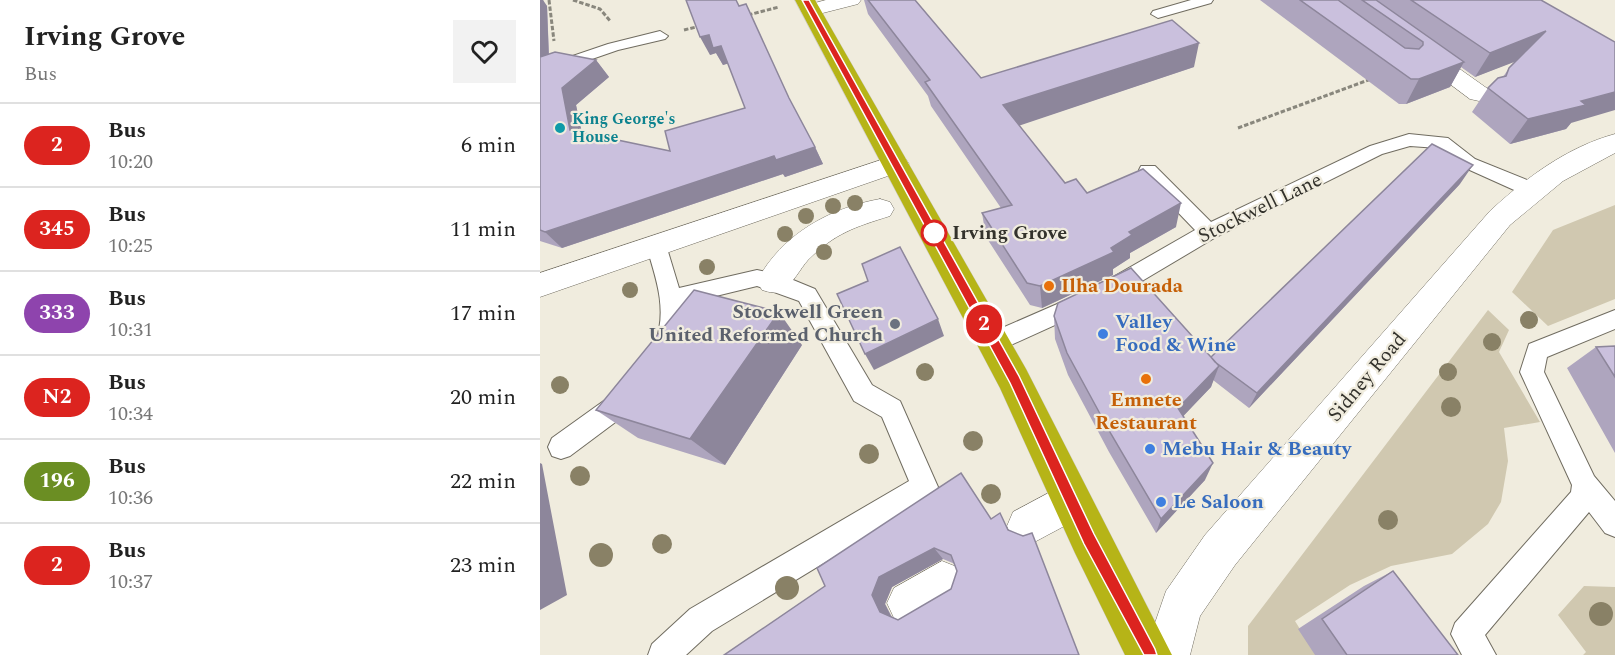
<!DOCTYPE html>
<style>
:root{--surface:#fff;--page:#f2f2f2;--text:#222;--muted:#767676;--line:#e0e0e0}
body{margin:0;font-family:Spectral,serif;background:var(--page);color:var(--text);height:100vh;display:flex;flex-direction:column;font-size:22px;white-space:nowrap}
*{box-sizing:border-box;margin:0}
p{font-size:20px;color:var(--muted)}
.icon{flex:none;width:33px;height:33px;fill:none;stroke:currentColor;stroke-width:2;stroke-linecap:round;stroke-linejoin:round}
.map{position:relative;flex:1;overflow:hidden}
.panel{display:flex;flex-direction:column;background:var(--surface);width:540px}
.panel>*{flex:none}
.badge{padding:0 12px;border-radius:20px;font-size:21px;line-height:39px}
.map>.badge{position:absolute;translate:-50% -50%;box-shadow:0 0 0 3px #fff}
.round{display:grid;place-items:center;flex:none;width:63px;height:63px;border-radius:0px;background:var(--page)}
.overview{display:flex;align-items:center;justify-content:space-between;height:102px;padding:0 24px}
h1{font-size:28px;font-weight:700;line-height:45px}
ul{padding:0;list-style:none}
li{display:flex;align-items:center;gap:18px;height:84px;padding:0 24px;border-top:2px solid var(--line)}
li div{flex:1}
li b{display:block;font-size:22px}
li em{font-style:normal}
li .badge{min-width:66px;font-weight:700;text-align:center}
main{display:flex;flex:1;min-height:0}
.map>svg:first-child{display:block}
.green{fill:#d0c8b0}
.lines{fill:none;stroke-linecap:round;stroke-linejoin:round}
.lane-casing{stroke:#706c60;stroke-width:2}
.street-casing{stroke:#706c60;stroke-width:1}
.highway-casing{stroke:#cececc;stroke-width:1}
.path{stroke:#89877d;stroke-width:3;stroke-dasharray:4.5 2;stroke-linecap:butt}
.lane{fill:#fff;fill-rule:evenodd}
.street{fill:#fff;fill-rule:evenodd}
.highway{fill:#b6b417;fill-rule:evenodd}
.tree{fill:#898166}
.wall{fill:#aea5be;fill-rule:evenodd}
.shaded-wall{fill:#8d869b}
.building{fill:#cac0dd;stroke:#8d869b;stroke-width:1.5;fill-rule:evenodd}
.line{fill:#dc241f;stroke:#fff;stroke-width:1.5}
.culture-dot{fill:#0f9aa8;stroke:#f0ecde;stroke-width:2}
.stop-dot{fill:#fff;stroke:#dc241f;stroke-width:3}
.food-dot{fill:#e8710a;stroke:#f0ecde;stroke-width:2}
.worship-dot{fill:#6b7280;stroke:#f0ecde;stroke-width:2}
.shop-dot{fill:#3f7fe0;stroke:#f0ecde;stroke-width:2}
.labels{text-anchor:middle;dominant-baseline:central;stroke-width:4.5;stroke-linejoin:round;paint-order:stroke}
.far-culture-label{font-size:16px;font-weight:bold;fill:#0d838f;stroke:#f0ecde;text-anchor:start}
.street-label{font-size:20px;fill:#33322c;stroke:#f0ecde}
.stop-label{font-size:20px;font-weight:bold;fill:#33322c;stroke:#f0ecde;text-anchor:start}
.food-label{font-size:20px;font-weight:bold;fill:#c56008;stroke:#f0ecde;text-anchor:start}
.worship-label{font-size:20px;font-weight:bold;fill:#5b616d;stroke:#f0ecde;text-anchor:end}
.shop-label{font-size:20px;font-weight:bold;fill:#366cbe;stroke:#f0ecde;text-anchor:start}
</style>
<main>
<section class="panel">
<div class="overview"><div><h1>Irving Grove</h1><p>Bus</p></div><a class="round"><svg class="icon" aria-label="heart" viewBox="0 0 24 24"><path d="M12 20l-8-8c-3-5 5-10 8-4 3-6 11-1 8 4z"/></svg></a></div>
<ul>
<li><span class="badge" style="background:#dc241f;color:#fff">2</span><div><b>Bus</b><p>10:20</p></div><em>6 min</em></li>
<li><span class="badge" style="background:#dc241f;color:#fff">345</span><div><b>Bus</b><p>10:25</p></div><em>11 min</em></li>
<li><span class="badge" style="background:#8e44ad;color:#fff">333</span><div><b>Bus</b><p>10:31</p></div><em>17 min</em></li>
<li><span class="badge" style="background:#dc241f;color:#fff">N2</span><div><b>Bus</b><p>10:34</p></div><em>20 min</em></li>
<li><span class="badge" style="background:#6b8e23;color:#fff">196</span><div><b>Bus</b><p>10:36</p></div><em>22 min</em></li>
<li><span class="badge" style="background:#dc241f;color:#fff">2</span><div><b>Bus</b><p>10:37</p></div><em>23 min</em></li>
</ul>
</section>
<div class="map">
<svg width="1075" height="655" viewBox="0 0 1075 655">
<rect width="100%" height="100%" fill="#f0ecde"/>
<path class="green" d="M1075,205V299L1008,326L972,292L1013,230Z
M948,310L969,330L959,352L1000,422L964,428L968,461L961,502L948,524L912,554L851,566L810,585L755,621L776,655H708V626Z
M1044,586L1075,587V655H1043L1046,652L1018,615Z"/>
<g class="lines">
<defs>
<path id="lane" d="M651,0H673L671,3L618,18L611,14L613,11Z
M120,31L128,36L125,39L78,50L0,77V67L68,44Z
M869,134L908,138L935,159L997,184L999,189L997,194H983L923,167L898,148L870,146L842,154L676,237L570,300L462,349L454,352L446,349L443,342L446,335L554,288L655,230L601,174L599,170L601,166H615L671,222L830,146Z
M116,237L123,240L126,245L139,288L217,270L241,275L275,289L332,385L360,401L398,487L394,496L172,631L146,655H108L112,644L150,609L369,481L342,417L314,401L259,301L217,286L143,304L142,332L134,351L126,354L118,351L115,344C128,310 116,278 106,245L109,240Z
M1075,310V329L1007,357L1004,372L1054,476L1075,501V537L1065,533L1049,512L945,635L956,655H922L911,634L915,623L1031,492L1032,485L980,372L989,344Z
M88,387L97,390L100,398L97,406L30,456L21,459L12,456L8,447L12,438L79,390Z"/>
<path id="street" d="M286,0H321L318,4L271,16L264,14L260,10L264,6Z
M798,0H822L948,89L951,94L948,99L939,101L930,99Z
M1075,134V153L1023,181L970,225L695,565L660,616L650,655H604L626,591L665,535L950,211C986,178 1027,147 1075,134Z
M356,155L365,158L369,164L365,170L0,297V273Z
M340,199L350,202L354,209L350,216C315,227 295,233 268,260C260,269 254,282 244,289C237,295 229,292 222,290L217,281C242,234 290,208 340,199Z
M531,481L545,487L551,501L545,515L487,546L473,540L467,526L473,512Z
M402,561L417,567L423,582L417,597L384,618L369,625L354,618L347,603L354,588Z"/>
<path id="highway" d="M255,0H275L486,369L632,655H585L535,553L460,388Z"/>
</defs>
<use href="#lane" class="lane-casing"/>
<use href="#street" class="street-casing"/>
<use href="#highway" class="highway-casing"/>
<path class="path" d="M9,0L14,41
M33,0L60,9L71,22
M0,1L3,0
M208,15L239,7
M144,30L160,26
M698,128L831,79"/>
<use href="#lane" class="lane"/>
<use href="#street" class="street"/>
<use href="#highway" class="highway"/>
</g>
<g class="tree">
<circle cx="315" cy="203" r="8"/>
<circle cx="293" cy="206" r="8"/>
<circle cx="266" cy="216" r="8"/>
<circle cx="245" cy="234" r="8"/>
<circle cx="284" cy="252" r="8"/>
<circle cx="167" cy="267" r="8"/>
<circle cx="90" cy="290" r="8"/>
<circle cx="989" cy="320" r="9"/>
<circle cx="952" cy="342" r="9"/>
<circle cx="385" cy="372" r="9"/>
<circle cx="908" cy="372" r="9"/>
<circle cx="20" cy="385" r="9"/>
<circle cx="911" cy="407" r="10"/>
<circle cx="433" cy="441" r="10"/>
<circle cx="329" cy="454" r="10"/>
<circle cx="40" cy="476" r="10"/>
<circle cx="451" cy="494" r="10"/>
<circle cx="848" cy="520" r="10"/>
<circle cx="122" cy="544" r="10"/>
<circle cx="61" cy="555" r="12"/>
<circle cx="247" cy="588" r="12"/>
<circle cx="1061" cy="614" r="12"/>
</g>
<path class="wall" d="M0,0L7,6L9,54L56,60L69,77L36,105L42,133L130,151L205,108L188,63L183,65L176,53L170,55L199,6L275,147L283,164L245,177L243,174L22,248L0,241Z
M324,0H375L441,78L654,67L479,125L525,183L547,193L636,227L590,253V258L573,269V275L502,308L490,305L446,237L442,213L461,208L391,106L388,96L328,14Z
M720,0H1001L1031,123L1026,129L970,144L932,112L948,88L963,77L969,68L975,61L935,77L921,67L910,87L866,104H859Z
M920,184L709,408L673,380L671,387L643,416L665,480L616,533L569,452L528,375L515,339L514,316L671,357Z
M262,345L185,465L98,438L56,410Z
M1075,346V453L1027,368L1056,347Z
M451,519L468,530L539,655H184ZM403,559L415,564L417,571L411,589L358,620L352,617L345,604L352,587Z
M853,571L918,655H775L758,629L824,586Z"/>
<path class="shaded-wall" d="M0,0H3L7,6L9,62L0,65Z
M1006,31L990,56L935,77L950,53Z
M169,35L181,46L190,63L183,65L176,53L170,55L160,37Z
M659,43L654,67L466,130L463,105Z
M56,60L69,77L36,105L45,147L30,130L22,88Z
M924,62L910,87L866,104L879,79Z
M1075,92V110L1031,123L1026,129L970,144L988,119L1041,101Z
M275,147L283,164L245,177L243,174L22,248L5,232L234,156Z
M933,165L920,184L709,408L717,393Z
M641,203L636,227L590,253V258L573,269V275L502,308L500,286L571,248L589,232Z
M239,312L262,345L185,465L150,439Z
M398,319L404,336L334,370L325,354Z
M679,366L671,387L632,428L638,408Z
M0,463L2,464L27,595L0,610Z
M673,463L665,480L616,533L621,519Z
M394,548L403,559L352,587L345,604L353,620L340,612L332,595L339,577Z"/>
<path class="building" d="M146,0H196L199,6L206,4L249,98L275,147L236,160L234,156L5,232L0,230V57L15,52L56,60L22,88L30,130L130,151L125,131L205,108L181,46L173,48L169,35L160,37Z
M328,0H375L441,78L632,20L659,43L463,105L525,183L536,179L547,193L603,169L641,203L589,232L592,235L571,248L574,252L500,286L487,283L442,213L472,205L385,82L390,80Z
M760,0H798L865,48L879,49L883,45V42L822,0H836L924,62L879,79H871Z
M871,0H1001L1075,42V92L1041,101L1046,105L988,119L948,88L958,78L966,76L969,68L1006,31L950,53Z
M892,144L933,165L717,393L675,362L671,357Z
M360,247L398,319L325,354L297,294L328,281L322,264Z
M591,268L679,366L638,408L673,463L621,519L571,434L527,353L514,316L518,303Z
M154,290L239,312L150,439L56,410Z
M1075,346V377L1056,347Z
M421,473L451,519L460,513L468,530L483,536L492,533L539,655H184L285,586L277,568ZM394,548L411,555L417,571L411,589L358,620L340,612L332,595L339,577Z
M853,571L918,655H807L782,619Z"/>
<path class="line" d="M262,0H269L479,376L554,534L615,649L617,655H604L544,544L470,383Z"/>
<circle class="culture-dot" cx="20" cy="128" r="6"/>
<circle class="stop-dot" cx="394" cy="233" r="12"/>
<g class="food-dot">
<circle cx="509" cy="286" r="6"/>
<circle cx="606" cy="379" r="6"/>
</g>
<circle class="worship-dot" cx="355" cy="324" r="6"/>
<g class="shop-dot">
<circle cx="563" cy="334" r="6"/>
<circle cx="610" cy="449" r="6"/>
<circle cx="621" cy="502" r="6"/>
</g>
<g class="labels">
<g class="far-culture-label">
<text x="32" y="119">King George's<tspan x="32" dy="18">House</tspan></text>
</g>
<g class="street-label">
<text transform="translate(720 208) rotate(-26)">Stockwell Lane</text>
<text transform="translate(827 377) rotate(-50)">Sidney Road</text>
</g>
<g class="stop-label">
<text x="412" y="233">Irving Grove</text>
</g>
<g class="food-label">
<text x="521" y="286">Ilha Dourada</text>
<text x="606" y="400" text-anchor="middle">Emnete<tspan x="606" dy="23">Restaurant</tspan></text>
</g>
<g class="worship-label">
<text x="343" y="312">Stockwell Green<tspan x="343" dy="23">United Reformed Church</tspan></text>
</g>
<g class="shop-label">
<text x="575" y="322">Valley<tspan x="575" dy="23">Food &amp; Wine</tspan></text>
<text x="622" y="449">Mebu Hair &amp; Beauty</text>
<text x="633" y="502">Le Saloon</text>
</g>
</g>
</svg>
<b class="badge" style="left:444px;top:324px;background:#dc241f;color:#fff">2</b>
</div>
</main>
